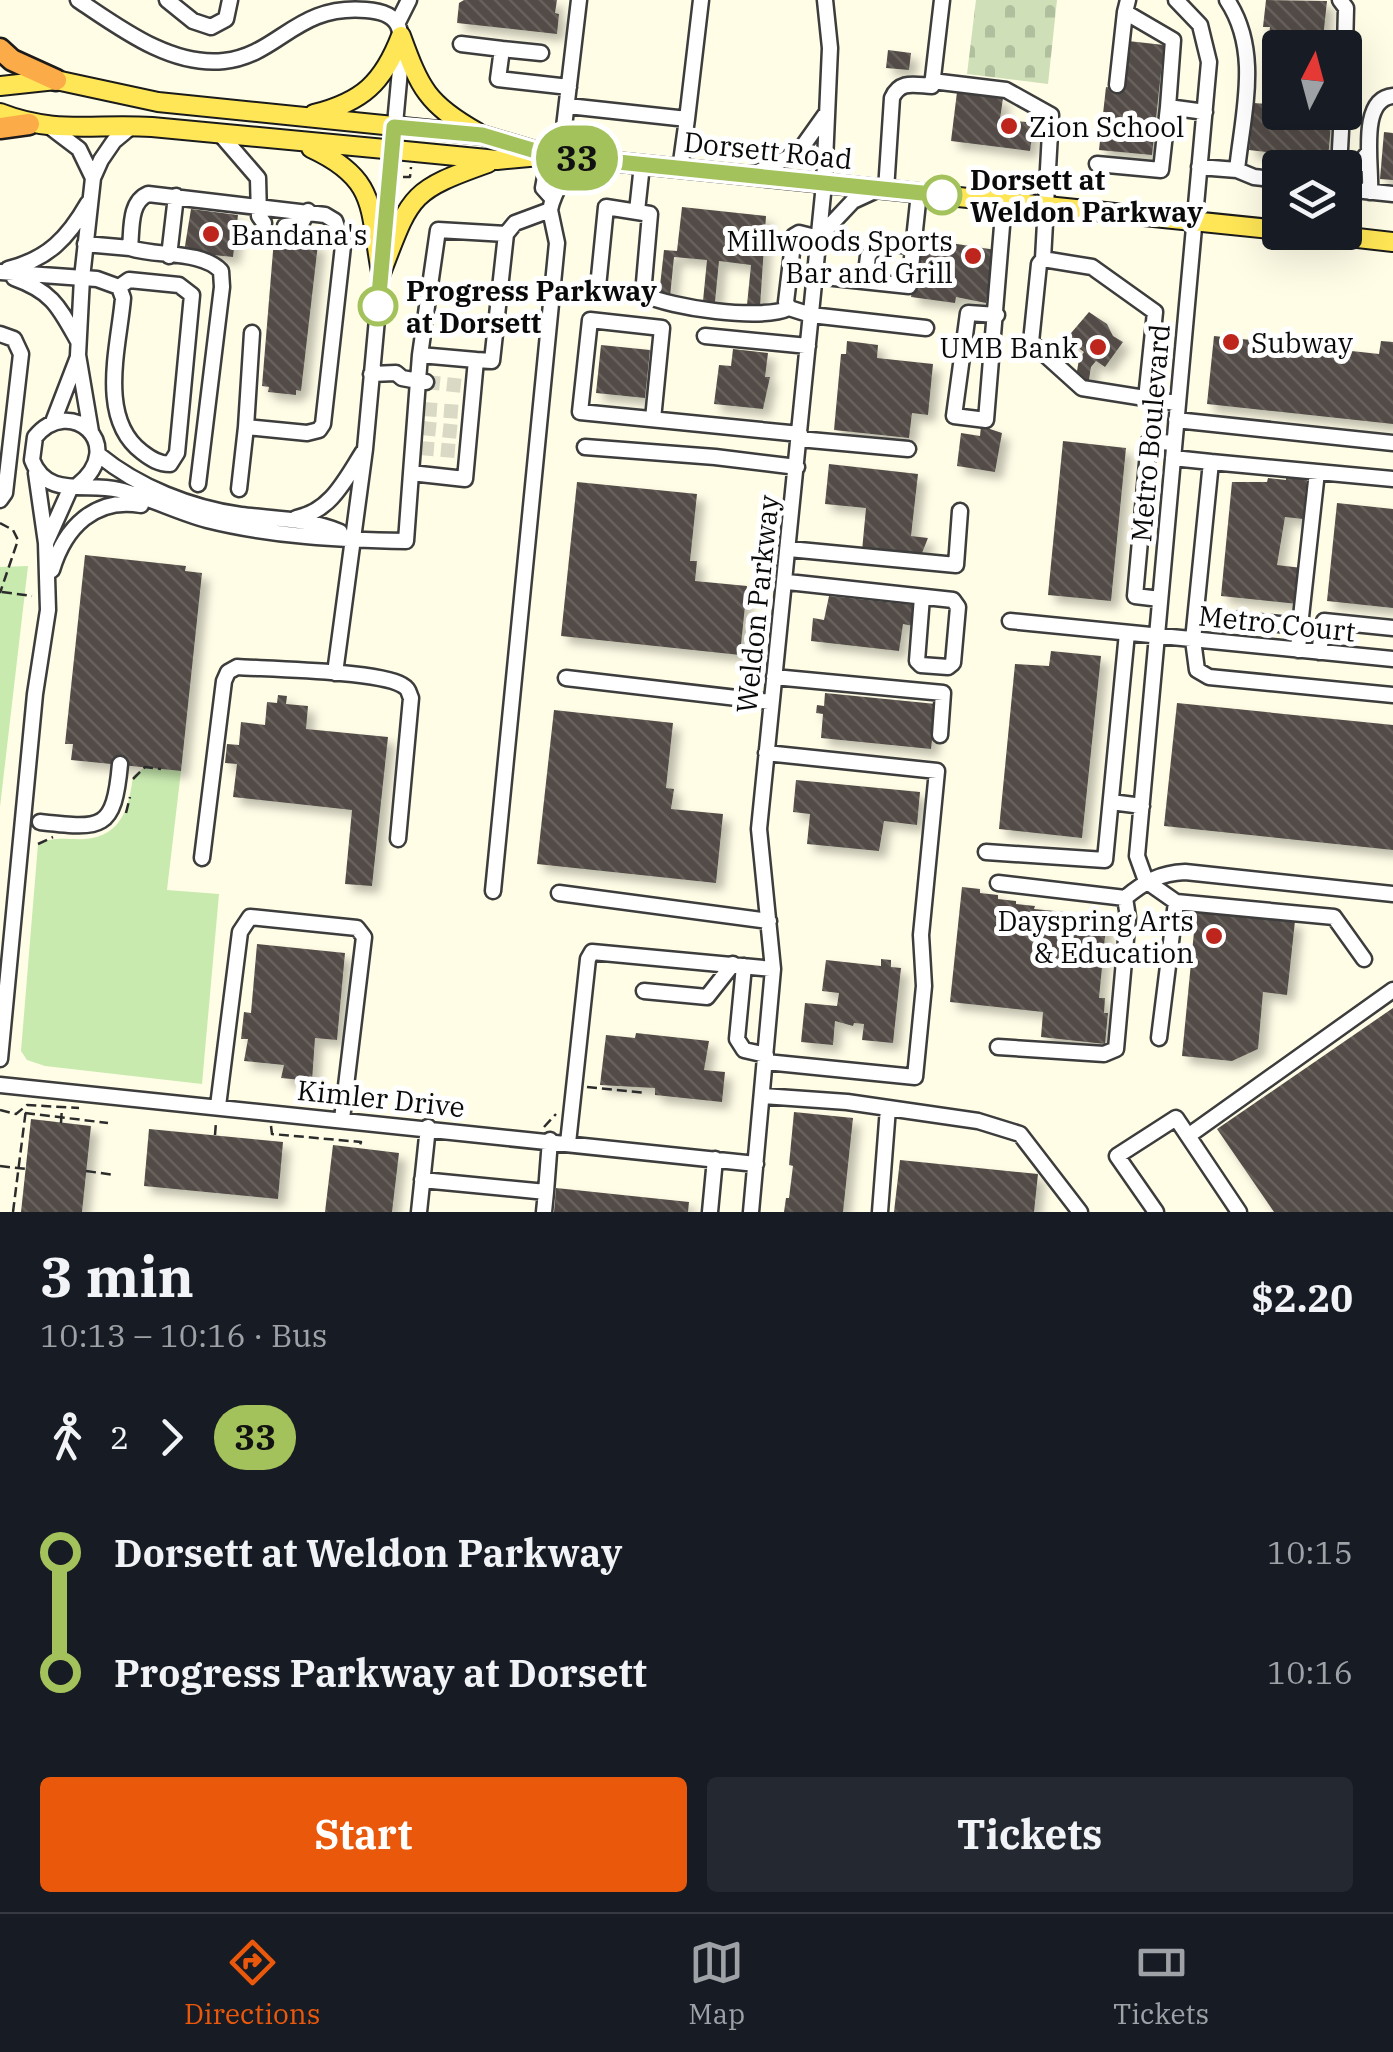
<!DOCTYPE html>
<meta charset="utf-8">
<style>
:root{--surface:#171b24;--page:#242831;--text:#f1f3f6;--muted:#9ea1a6;--line:#363941;--accent:#ea580c}
body{margin:0;font-family:"IBM Plex Serif",serif;background:var(--page);color:var(--text);height:100vh;display:flex;flex-direction:column;font-size:38px;white-space:nowrap}
*{box-sizing:border-box;margin:0}
p{font-size:32px;color:var(--muted)}
.icon{flex:none;width:55px;height:55px;fill:none;stroke:currentColor;stroke-width:2;stroke-linecap:round;stroke-linejoin:round}
.map{position:relative;height:1212px;overflow:hidden}
.sheet{display:flex;flex-direction:column;background:var(--surface);flex:1}
.sheet>*{flex:none}
.badge{padding:0 20px;border-radius:32px;font-size:35px;line-height:65px}
.needle{width:65px;rotate:6deg}
.buttons{position:absolute;left:1262px;top:30px;display:grid;gap:20px}
.buttons a{display:grid;place-items:center;width:100px;height:100px;border-radius:10px;background:var(--surface);box-shadow:0 10px 40px #0002;font-size:50px}
.map>.badge{position:absolute;translate:-50% -50%;box-shadow:0 0 0 5px #fff}
.legs{display:flex;align-items:center;gap:15px;height:110px;padding:0 40px;font-size:32px}
.legs p{margin-inline-start:auto}
.headline{display:flex;align-items:center;justify-content:space-between;height:170px;padding:0 40px}
h1{font-size:55px;font-weight:800;line-height:75px}
.button{display:flex;gap:20px;margin-top:auto;padding:20px 40px}
.button a{flex:1;height:115px;border-radius:10px;background:var(--accent);color:#fff;font-size:40px;font-weight:800;line-height:115px;text-align:center}
.button a+a{background:var(--page);color:var(--text)}
ul{padding:0 40px;list-style:none}
li{display:flex;align-items:center;gap:35px;height:120px;font-size:38px}
li i{display:grid;place-items:center;width:15px;height:100%;margin:0 12px;background:currentColor}
li i::after{content:'';width:25px;height:25px;margin:-12px;border:8px solid;border-radius:50%;background:var(--surface)}
li p{margin-inline-start:auto}
li:first-child i{background:linear-gradient(#0000 50%,currentColor 0)}
li:last-child i{background:linear-gradient(currentColor 50%,#0000 0)}
.tabs{display:flex;justify-content:space-around;align-items:center;height:140px;border-top:2px solid var(--line);background:var(--surface);font-size:28px;color:var(--muted)}
.tabs a{display:grid;justify-items:center;gap:5px}
.tabs .active{color:var(--accent)}
.map>svg:first-child{display:block}
.grass{fill:#c8eaaf}
.cemetery{fill:url(#cemetery-stones)}
.building{fill:url(#building-back-hatch);filter:url(#shadow)}
.lines{fill:none;stroke-linecap:round;stroke-linejoin:round}
.minor-tunnel{stroke:#dad9c5;stroke-width:14;stroke-dasharray:14 7;stroke-linecap:butt}
.minor-casing{stroke:#3d3d3d;stroke-width:19}
.major-casing{stroke:#1b1b1b;stroke-width:22}
.highway-casing{stroke:#1b1b1b;stroke-width:25}
.path{stroke:#2c2c2c;stroke-width:2.5;stroke-dasharray:10 5;stroke-linecap:butt}
.minor{stroke:#fff;stroke-width:14}
.major{stroke:#ffe656;stroke-width:18}
.highway{stroke:#fbab48;stroke-width:20}
.line-1-casing{stroke:#fff;stroke-width:22}
.line-1{stroke:#a3c25b;stroke-width:15}
.poi-dot{fill:#be251d;stroke:#fff;stroke-width:4}
.stop-1-dot{fill:#fff;stroke:#a3c25b;stroke-width:5}
.labels{text-anchor:middle;dominant-baseline:central;stroke-width:10;stroke-linejoin:round;paint-order:stroke}
.poi-label{font-size:28px;fill:#0a0a0a;stroke:#fff;text-anchor:start}
.street-label{font-size:28px;fill:#0a0a0a;stroke:#fff}
.stop-label{font-size:28px;font-weight:bold;fill:#0a0a0a;stroke:#fff;text-anchor:start}
</style>
<div class="map">
<svg width="1393" height="1212" viewBox="0 0 1393 1212">
<defs>
<pattern id="cemetery-stones" width="16" height="16" patternUnits="userSpaceOnUse" patternTransform="scale(2.5)"><rect width="16" height="16" fill="#cfe0b8"/><path d="M2 7V4a2 2 0 0 1 4 0v3zM10 15v-3a2 2 0 0 1 4 0v3z" fill="#b0bf9d"/></pattern>
<pattern id="building-back-hatch" width="6" height="6" patternUnits="userSpaceOnUse" patternTransform="scale(2.5)"><rect width="6" height="6" fill="#534c46"/><path d="M-1 5l2 2M0 0l6 6M5-1l2 2" fill="none" stroke="#67615c"/></pattern>
<filter id="shadow"><feDropShadow dx="7" dy="7" stdDeviation="5" flood-color="#0004"/></filter>
</defs>
<rect width="100%" height="100%" fill="#fffde6"/>
<path class="grass" d="M28,566L0,807V567Z
M145,767L181,771L167,890L219,894L202,1084L45,1066L27,1060L21,1051L38,844C55,836 66,840 85,839C122,836 129,807 133,776Z"/>
<path class="cemetery" d="M976,0H1057L1048,84L967,74Z"/>
<path class="building" d="M464,0H557L555,13L559,14L557,34L457,23L459,3Z
M1266,0L1327,1L1322,48H1280V112H1332L1328,159L1249,150L1254,103L1267,104L1272,59L1267,58L1270,27H1263Z
M1128,41L1164,45L1152,155L1099,150L1106,87L1123,89Z
M888,50L911,53L909,70L886,68Z
M957,92L1003,98L1000,119L1034,123L1030,151L951,141Z
M1384,132L1393,133V180L1380,179Z
M682,207L766,216L760,307L747,305L751,265L719,261L715,302L703,301L707,260L674,257L670,297L659,295L664,250L677,251Z
M191,209L238,215L233,257L184,252Z
M918,238L996,250L986,303L956,297L955,303L911,297Z
M274,239L318,244L301,391L296,390V395L268,392L269,387L262,386Z
M1089,312L1107,324L1113,336L1123,342L1105,367L1096,361L1091,367L1088,386L1076,377L1079,359L1084,352L1066,339Z
M1214,336L1379,354L1381,341L1393,342V424L1207,404Z
M847,341L878,345L877,358L933,364L928,415L912,413L909,438L834,430L841,354H846Z
M601,345L650,350L645,398L596,393Z
M733,349L768,353L765,377H770L763,409L714,404L719,365L731,366Z
M981,426L1002,433L995,472L957,466L961,433L980,436Z
M1063,441L1126,448L1111,601L1048,595Z
M829,464L918,474L911,536L928,538L922,553L910,552V556L862,551L866,508L825,504Z
M1286,476L1307,478L1303,519L1285,517L1277,565L1302,568L1298,604L1221,596L1232,482H1267L1268,478L1286,480Z
M577,482L697,494L690,561H697L695,581L747,586L740,655L561,636Z
M1337,503L1393,509V608L1327,601Z
M85,555L186,566L185,571L202,573L181,771L71,760L73,744H65Z
M829,596L915,605L913,626L903,624L899,651L811,641L813,618L824,620Z
M1051,651L1101,656L1082,838L999,829L1015,664L1049,666Z
M825,693L936,704L931,749L821,738L823,714L816,713L817,705L824,706Z
M278,695L287,696L286,704L308,706L306,729L388,737L372,886L345,884L352,810L233,797L237,764L225,763L227,744L239,745L241,722L265,725L267,702L277,703Z
M1177,703L1393,725V850L1164,826Z
M554,710L673,723L666,788L674,789L671,809L723,814L716,883L537,864Z
M796,780L920,792L917,825L884,821L879,851L807,844L810,814L793,812Z
M962,887L980,889V893L998,895V899L1016,901V904L1035,906L1034,909L1107,916L1099,998H1105L1104,1013H1108L1105,1044L1041,1037L1043,1012L950,1002Z
M1196,911L1295,921L1287,995L1263,992L1258,1049L1232,1061L1182,1056Z
M257,944L345,953L337,1040L315,1038L312,1081L281,1078L284,1065L244,1061L248,1039H241L244,1012L251,1013Z
M881,959L891,960V967L901,968L893,1043L862,1040L864,1024L854,1023L853,1026L835,1021L833,1045L801,1042L805,1003L837,1006L839,993L822,991L826,960L881,966Z
M1393,1008V1212H1274L1217,1129Z
M636,1033L709,1041L704,1070L725,1072L722,1102L655,1095V1088L600,1085L606,1035L635,1038Z
M794,1112L853,1118L843,1212H784L786,1198H789L793,1166L789,1165Z
M31,1119L91,1126L82,1212H21Z
M149,1129L283,1142L278,1199L144,1186Z
M333,1145L399,1153L392,1212H325Z
M900,1160L1038,1174L1034,1212H894Z
M556,1188L689,1202L688,1212H554Z"/>
<g class="lines">
<path class="minor-tunnel" d="M426,382L463,386
M423,409L461,412
M422,428L460,432
M420,448L456,451"/>
<defs>
<path id="minor" d="M78,0C120,28 171,67 224,61C279,55 296,4 366,10C408,13 401,36 400,70L365,449L335,673
M167,0L193,21L211,27L226,19L230,0
M1128,0L1125,12L1173,40L1168,107
M1340,0L1346,8L1345,48
M398,22L409,0
M461,44L502,49
M541,53L502,49L498,79L569,87
M932,81L1006,90L1051,115L1043,259L1039,264L1031,342L1082,388L1176,403
M1117,85L1125,12
M568,106L687,119L701,0
M50,127L79,149L93,178
M220,134L258,178L259,216L264,223
M1097,164L1161,170L1168,107L1205,112
M1199,167L1237,170C1243,112 1261,51 1227,0
M1339,168L1342,112
M680,169L687,119
M1237,170L1254,177L1280,180
M751,175L798,153L825,115
M1345,180L1368,153
M1345,189L1393,194
M886,190L892,98C900,80 914,85 932,86L942,0
M1370,192C1372,166 1358,99 1393,96
M552,198L543,188L549,155L564,127L579,0
M606,207L650,214L643,294H614L598,287Z
M637,211L642,165
M285,226L301,224L308,211
M819,237L853,201L879,189
M819,238L799,233L794,236L786,302L789,308L811,315L926,328
M85,244L130,248C132,229 129,202 148,194L325,215L335,221L343,246L323,424L319,430L307,433L246,427L252,333
M130,248C157,257 201,250 221,271L222,287L198,484
M169,256L176,196
M1043,259L1092,267L1155,312L1146,399
M8,269C48,259 68,238 88,203
M0,272L97,279L119,287L123,298C119,346 97,418 142,452C151,459 159,464 170,464L177,453L192,295L179,285L129,280L119,287
M815,276L909,286L919,193
M14,278C53,292 59,307 78,341
M865,281L868,256L878,243L912,246
M643,294C671,308 761,321 789,308
M997,315L968,313L954,416L986,420L1004,202
M0,334L14,339L21,354L5,493L0,500
M705,336L808,346
M476,360L492,361L506,234
M371,374L396,373L402,378L418,381L420,355
M653,419L662,328L590,320L580,412L800,434
M1176,420L1393,443
M53,422L78,357
M91,432L78,355L82,278L93,178L101,160L114,141L132,126
M799,439L908,449
M585,447L715,457L797,467
M99,455C138,487 191,508 241,515C273,519 311,519 340,532
M1173,458L1211,462L1193,640L1197,670L1209,677L1393,695
M1211,462L1393,479
M411,473L418,381L426,382
M78,485C128,445 70,394 35,437L32,460C47,499 86,482 119,490C149,497 177,512 207,520C271,536 340,540 406,541L411,473L465,479L476,360L420,355L438,230L506,234L515,223L550,210C553,191 567,175 574,157
M239,489L246,427
M296,518C331,511 345,480 363,452
M46,543L71,487
M789,549L956,565L960,511
M52,570C65,527 95,497 141,505
M786,582L797,583L953,600L958,607L953,663L948,667L921,665L917,661L922,597
M1160,599L1135,596L1149,441L1174,443
M1196,616L1300,626L1298,650
M1010,621L1393,659
M1300,626L1317,472
M1319,652L1324,621L1393,628
M774,677L943,693L940,735
M566,678L771,702
M1111,802L1142,806
M40,822C102,829 114,831 120,764
M986,852L1105,860L1127,633
M202,858L224,681L228,672L237,667C269,669 379,671 402,685C409,689 408,691 411,698L398,839
M1146,881L1137,856L1209,62L1200,25L1176,0
M1146,881L1176,902L1159,1038
M998,883L1125,898
M493,891L557,243L550,210
M559,893L769,921
M1176,902L1334,917L1364,959
M744,966L737,1039L744,1050L766,1055
M644,991L707,997L733,964
M998,1047L1104,1054L1116,1049L1128,917L1125,898C1144,882 1160,873 1185,872L1393,894
M0,1059L35,694L48,610L46,543L36,473
M766,1062L915,1077L924,986L921,935L937,771L766,753
M0,1085L756,1164
M763,1096L847,1102L978,1121L1020,1134L1080,1212
M218,1106L240,932L250,917L357,928L364,937L342,1119
M1188,1136L1393,990
M568,1143L588,959L592,952L773,969
M422,1180L546,1192L544,1212
M546,1192L550,1140
M419,1212L428,1127
M710,1212L715,1159
M751,1212L773,969L759,829L824,184L830,48L825,0
M880,1212L888,1108
M1156,1212L1117,1156L1176,1118L1239,1212"/>
<path id="major" d="M401,36C420,88 427,104 477,132
M0,86L56,80L158,102L482,135L549,155L1280,230
M0,113C56,135 95,123 152,127C267,137 382,149 497,160L540,156
M314,114C362,102 383,83 401,36
M311,148C378,179 369,208 381,272
M1305,232L1393,242
M381,273C411,195 409,191 488,163"/>
<path id="highway" d="M0,49L12,60L56,80
M0,128L29,124"/>
</defs>
<use href="#minor" class="minor-casing"/>
<use href="#major" class="major-casing"/>
<use href="#highway" class="highway-casing"/>
<path class="path" d="M403,177H410L411,167
M0,523L13,530L18,540L0,593
M2,592L32,596
M133,779L145,767L161,769
M126,813L130,797
M38,844L53,837
M587,1087L646,1093
M0,1110L16,1114L27,1105L79,1108
M25,1113L108,1123
M61,1123L62,1107
M271,1126L272,1134L361,1142L359,1148
M544,1127L556,1114
M215,1135L216,1122
M0,1166L26,1169
M86,1171L115,1175
M13,1212L26,1109"/>
<use href="#minor" class="minor"/>
<use href="#major" class="major"/>
<use href="#highway" class="highway"/>
</g>
<g class="lines">
<defs>
<path id="line-1" d="M378,306L394,127L482,135L549,155L942,195"/>
</defs>
<use href="#line-1" class="line-1-casing"/>
<use href="#line-1" class="line-1"/>
</g>
<g class="poi-dot">
<circle cx="1009" cy="126" r="10"/>
<circle cx="211" cy="234" r="10"/>
<circle cx="973" cy="256" r="10"/>
<circle cx="1231" cy="342" r="10"/>
<circle cx="1098" cy="347" r="10"/>
<circle cx="1214" cy="936" r="10"/>
</g>
<g class="stop-1-dot">
<circle cx="942" cy="195" r="18"/>
<circle cx="378" cy="306" r="18"/>
</g>
<g class="labels">
<g class="poi-label">
<text x="1029" y="126">Zion School</text>
<text x="231" y="234">Bandana's</text>
<text x="953" y="240" text-anchor="end">Millwoods Sports<tspan x="953" dy="32">Bar and Grill</tspan></text>
<text x="1251" y="342">Subway</text>
<text x="1078" y="347" text-anchor="end">UMB Bank</text>
<text x="1194" y="920" text-anchor="end">Dayspring Arts<tspan x="1194" dy="32">&amp; Education</tspan></text>
</g>
<g class="street-label">
<text transform="translate(768 150) rotate(6)">Dorsett Road</text>
<text transform="translate(1150 433) rotate(-85)">Metro Boulevard</text>
<text transform="translate(757 604) rotate(-84)">Weldon Parkway</text>
<text transform="translate(1277 623) rotate(6)">Metro Court</text>
<text transform="translate(381 1098) rotate(6)">Kimler Drive</text>
</g>
<g class="stop-label">
<text x="970" y="179">Dorsett at<tspan x="970" dy="32">Weldon Parkway</tspan></text>
<text x="406" y="290">Progress Parkway<tspan x="406" dy="32">at Dorsett</tspan></text>
</g>
</g>
</svg>
<div class="buttons">
<a><svg class="needle" viewBox="-14 -14 28 28"><path d="M0-13l5 13h-10z" fill="#e53935"/><path d="M0 13l5-13h-10z" fill="#9ea1a6"/></svg></a>
<a><svg class="icon" aria-label="layers" viewBox="0 0 24 24"><path d="M12 4l9 5-9 5-9-5zM3 14l9 5 9-5"/></svg></a>
</div>
<b class="badge" style="left:577px;top:158px;background:#a3c25b;color:#111">33</b>
</div>
<section class="sheet">
<div class="headline"><div><h1>3 min</h1><p>10:13 – 10:16 · Bus</p></div><b>$2.20</b></div>
<div class="legs"><svg class="icon" aria-label="walk" viewBox="0 0 24 24"><circle cx="13" cy="4" r="2"/><path d="M13 8l-2 6 4 7M11 14l-3 7M7 12l3-4h3l4 4"/></svg>2<svg class="icon" aria-label="forward" viewBox="0 0 24 24"><path d="M9 5l7 7-7 7"/></svg><b class="badge" style="background:#a3c25b;color:#111">33</b></div>
<ul>
<li><i style="color:#a3c25b"></i><b>Dorsett at Weldon Parkway</b><p>10:15</p></li>
<li><i style="color:#a3c25b"></i><b>Progress Parkway at Dorsett</b><p>10:16</p></li>
</ul>
<div class="button"><a>Start</a><a>Tickets</a></div>
</section>
<nav class="tabs">
<a class="active"><svg class="icon" aria-label="directions" viewBox="0 0 24 24"><path d="M12 3l9 9-9 9-9-9zM9 14v-3h6M13 9l2 2-2 2"/></svg>Directions</a>
<a><svg class="icon" aria-label="map" viewBox="0 0 24 24"><path d="M3 6l6-2 6 2 6-2v14l-6 2-6-2-6 2zM9 4v14M15 6v14"/></svg>Map</a>
<a><svg class="icon" aria-label="tickets" viewBox="0 0 24 24"><path d="M3 7h18v10H3zM15 7v10"/></svg>Tickets</a>
</nav>
